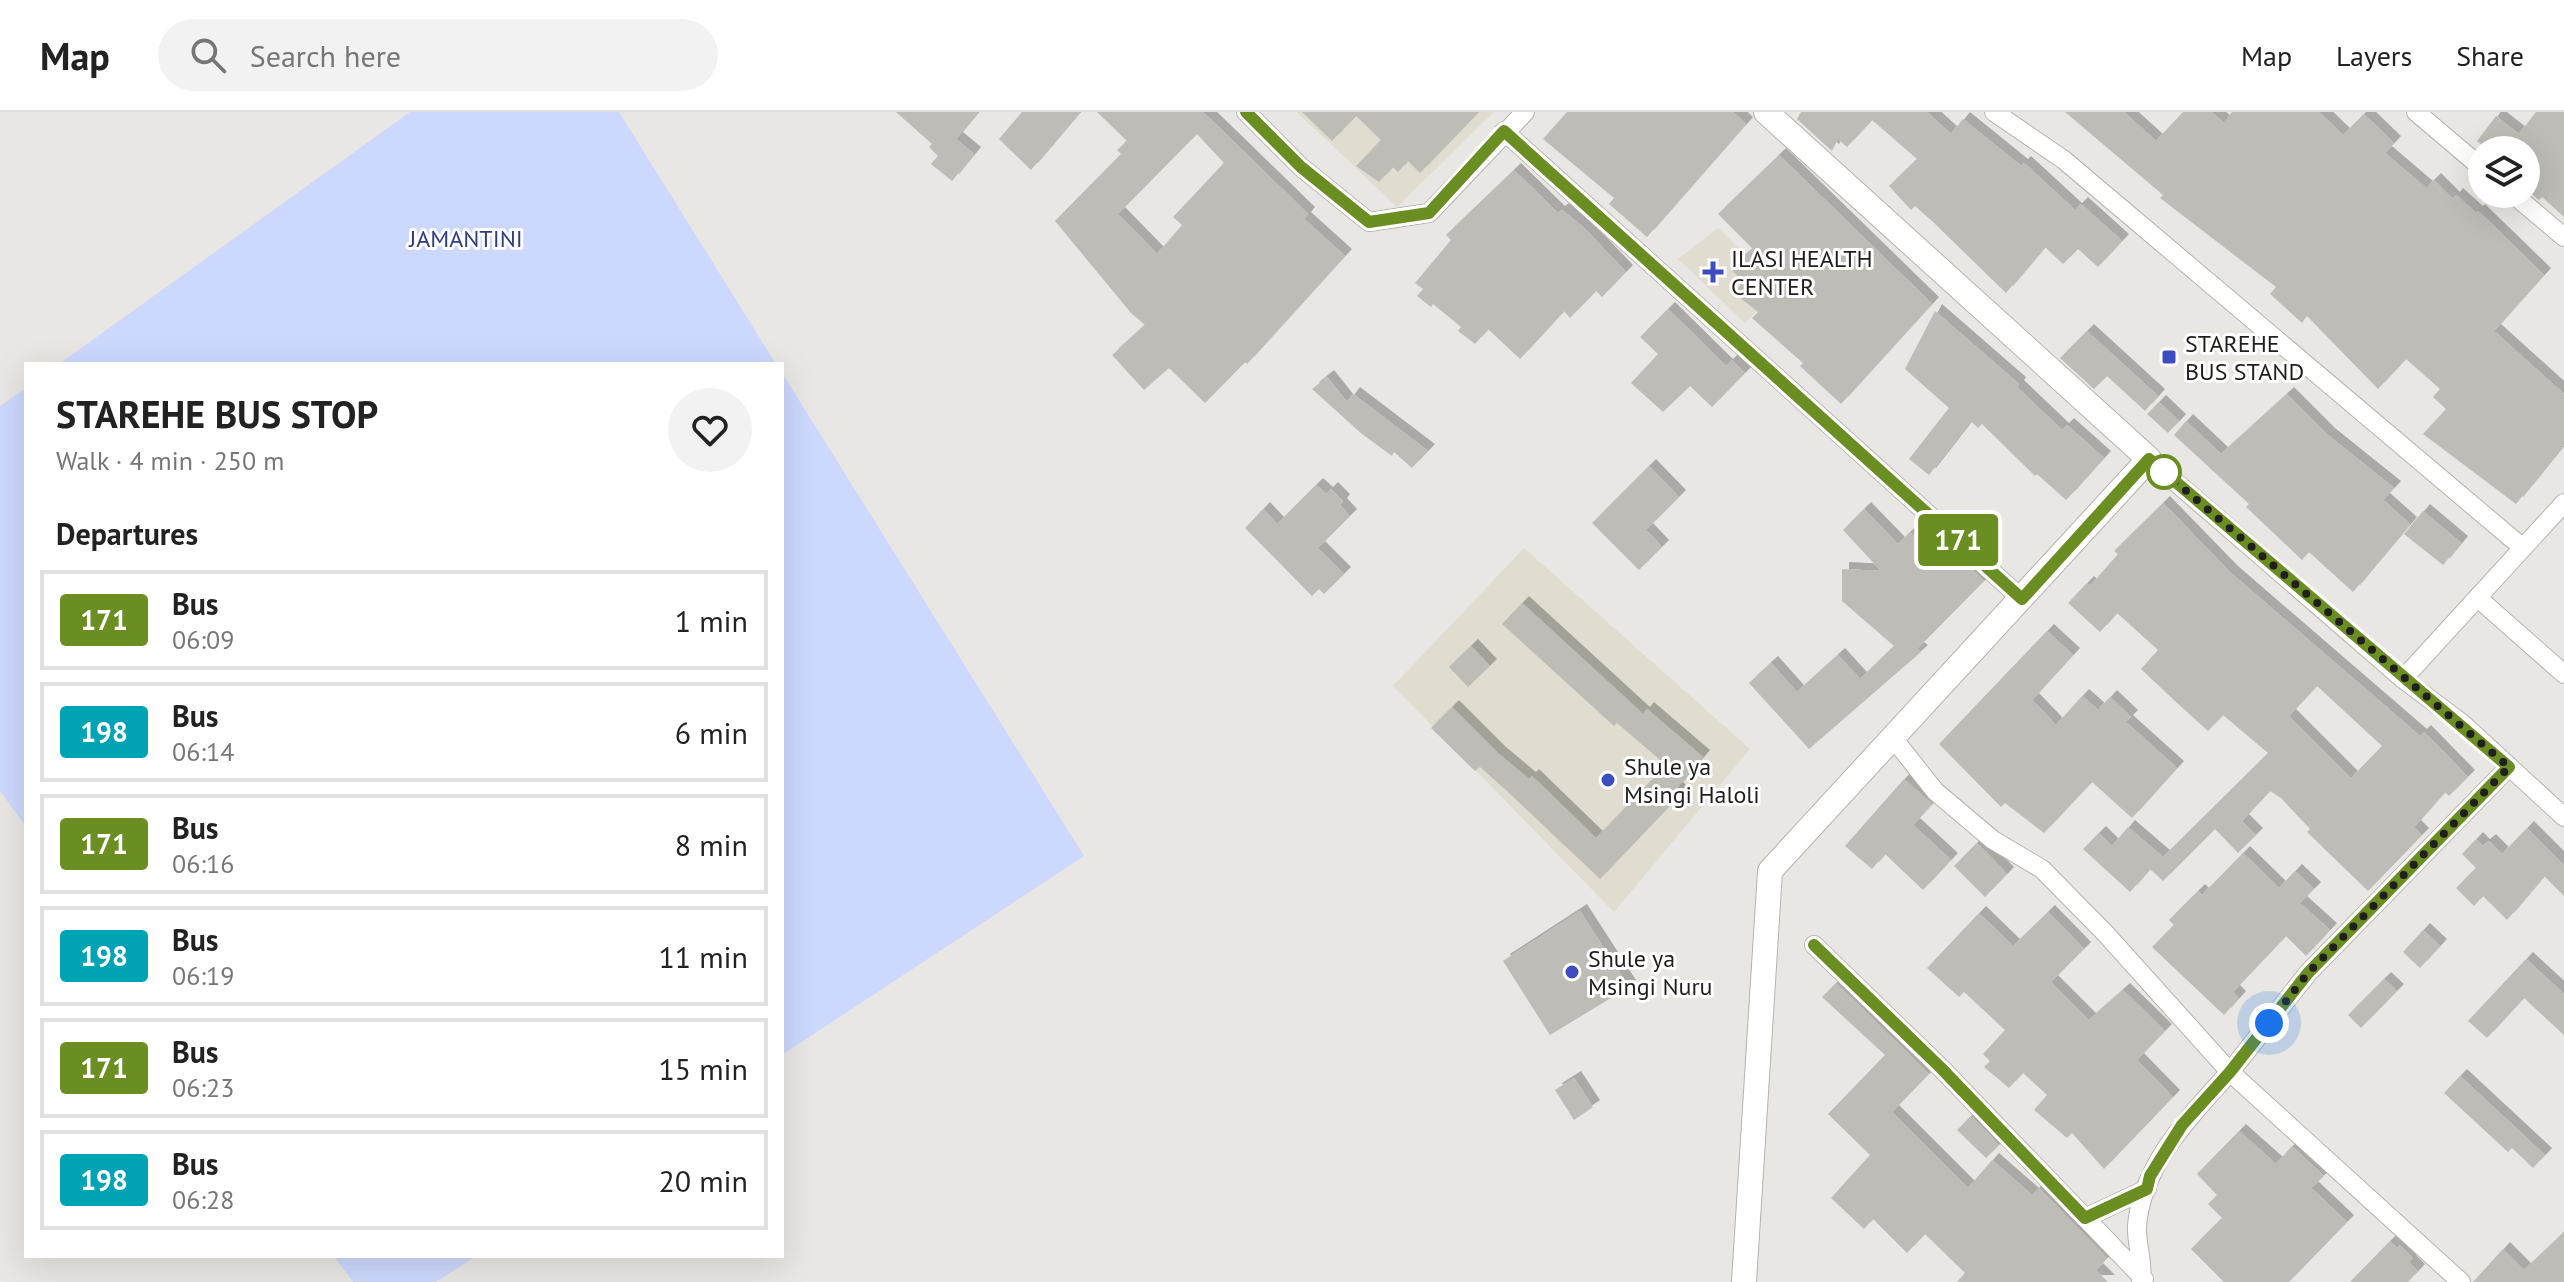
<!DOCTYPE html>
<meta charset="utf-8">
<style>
:root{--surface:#fff;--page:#f2f2f2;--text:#222;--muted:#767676;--line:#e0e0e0}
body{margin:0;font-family:"PT Sans",sans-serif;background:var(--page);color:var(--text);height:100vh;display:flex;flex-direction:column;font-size:30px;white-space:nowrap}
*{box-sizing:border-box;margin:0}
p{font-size:26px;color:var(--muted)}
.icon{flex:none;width:44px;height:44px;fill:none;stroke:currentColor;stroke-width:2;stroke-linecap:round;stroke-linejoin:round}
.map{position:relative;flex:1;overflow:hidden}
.details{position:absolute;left:24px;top:250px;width:760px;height:896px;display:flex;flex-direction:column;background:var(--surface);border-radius:0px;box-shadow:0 8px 32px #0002}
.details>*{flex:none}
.badge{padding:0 16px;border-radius:6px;font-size:28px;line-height:52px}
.controls{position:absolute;left:2468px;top:24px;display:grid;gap:16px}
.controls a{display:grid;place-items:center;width:72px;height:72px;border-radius:50%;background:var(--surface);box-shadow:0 8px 32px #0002;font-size:40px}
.you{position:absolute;width:40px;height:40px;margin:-20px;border:6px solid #fff;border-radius:50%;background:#1a73e8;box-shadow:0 0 0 12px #1a73e833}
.map>.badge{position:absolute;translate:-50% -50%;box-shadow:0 0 0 4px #fff}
h2{padding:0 32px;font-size:30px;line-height:72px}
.round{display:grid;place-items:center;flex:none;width:84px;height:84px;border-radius:42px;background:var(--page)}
.summary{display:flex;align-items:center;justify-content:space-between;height:136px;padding:0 32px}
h1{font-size:38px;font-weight:700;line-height:60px}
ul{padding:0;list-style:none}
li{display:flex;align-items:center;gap:24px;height:100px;margin:0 16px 12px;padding:0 16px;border:4px solid var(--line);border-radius:0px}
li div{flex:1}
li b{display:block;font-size:30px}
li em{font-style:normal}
li .badge{min-width:88px;font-weight:700;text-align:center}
header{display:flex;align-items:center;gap:48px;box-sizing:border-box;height:112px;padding:0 40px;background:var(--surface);border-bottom:2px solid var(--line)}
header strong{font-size:38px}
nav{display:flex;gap:44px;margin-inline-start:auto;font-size:28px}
.search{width:560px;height:72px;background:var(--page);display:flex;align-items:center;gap:20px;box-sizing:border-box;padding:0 28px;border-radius:44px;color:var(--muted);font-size:30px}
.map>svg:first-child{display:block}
.built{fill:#e0dcd0}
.green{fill:#ccd8fd}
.building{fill:#bdbcb7;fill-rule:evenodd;filter:url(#shadow)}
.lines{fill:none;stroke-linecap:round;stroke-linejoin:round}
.street-casing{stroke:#b5b3af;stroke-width:20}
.secondary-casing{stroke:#b5b3af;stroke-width:26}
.street{stroke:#fff;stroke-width:18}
.secondary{stroke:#fff;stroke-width:24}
.line-casing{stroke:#fff;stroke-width:18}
.line{stroke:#6b8e23;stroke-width:12}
.walk{stroke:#201f1d;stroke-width:8;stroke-dasharray:0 14.4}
.poi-dot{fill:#3d4dc1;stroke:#fff;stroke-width:3}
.stop-dot{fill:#fff;stroke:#6b8e23;stroke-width:4}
.labels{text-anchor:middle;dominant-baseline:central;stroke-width:6;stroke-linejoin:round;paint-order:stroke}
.park-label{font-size:24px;fill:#2f3d80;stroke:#fff}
.poi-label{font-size:24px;fill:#201f1d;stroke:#fff;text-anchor:start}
</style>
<header>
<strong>Map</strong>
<div class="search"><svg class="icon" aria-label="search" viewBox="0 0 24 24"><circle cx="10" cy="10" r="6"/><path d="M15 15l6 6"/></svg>Search here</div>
<nav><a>Map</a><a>Layers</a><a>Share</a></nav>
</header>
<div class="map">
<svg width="2564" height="1170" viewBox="0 0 2564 1170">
<defs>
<filter id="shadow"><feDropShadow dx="7" dy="-7" stdDeviation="0" flood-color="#0004"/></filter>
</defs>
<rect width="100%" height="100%" fill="#e9e7e3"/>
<path class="built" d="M1297,0H1494L1397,95Z
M1718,116L1779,175L1745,211L1678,147Z
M1524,436L1750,637L1614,800L1393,574Z"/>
<path class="green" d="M410,0H619L776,252H59Z
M782,261L1084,744L782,943Z
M26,276V715L0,679V294Z
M334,1144H476L436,1170H353Z"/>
<path class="building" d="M896,0H978L956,27L974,42L952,69L931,52L938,44L929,35L932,32Z
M1022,0H1080L1031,58L999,27Z
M1097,0H1203L1308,102L1304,107L1345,144L1247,252L1245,250L1205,291L1169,256L1144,278L1112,243L1145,213L1131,201L1055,109L1121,42L1117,38L1127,29ZM1197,22L1224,51L1173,105L1182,113L1157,142L1118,102Z
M1302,0H1479L1420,61L1408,49L1398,60L1393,55L1379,70L1356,54L1381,28L1356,4L1332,29Z
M1567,0H1733L1746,12L1647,125L1609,92L1614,86L1543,27Z
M1801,0H1927L1951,22L1963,7L2021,54L2024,51L2075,98L2081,92L2122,129L2098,155L2078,137L2063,152L2045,135L2006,181L1932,109L1915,94L1911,98L1889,74L1917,47L1872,8L1847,35L1838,27L1832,39L1797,7Z
M2065,0H2124L2156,29L2183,0H2211L2224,11L2232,0H2319L2343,23L2364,2L2394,31L2385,41L2426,76L2434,68L2453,87L2456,83L2476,101L2478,99L2544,163L2494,219L2564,282V333L2516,392L2423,322L2446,297L2433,285L2440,277L2406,247L2378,277L2307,204L2302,211L2270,182L2276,175L2160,86L2163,83Z
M2536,0H2564V105L2542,85L2539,88L2526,77V38H2488L2477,29L2496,4L2519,22Z
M1779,43L1932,192L1841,292L1800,254L1803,251L1752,206L1758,200L1734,181L1743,170L1730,156L1753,137L1718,102Z
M1514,58L1558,101L1562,98L1583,115L1626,160L1602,185L1596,179L1570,206L1564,199L1520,247L1488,217L1475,232L1458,219L1461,215L1433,192L1431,195L1417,184L1423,177L1415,171L1451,128L1446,123Z
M1668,197L1726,254L1732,248L1745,261L1712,295L1690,274L1663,300L1631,271L1658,242L1640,225Z
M1935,199L2019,272L2017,275L2062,318L2067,313L2104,346L2069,385L2066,388L2037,362L2035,364L1982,312L1978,316L1971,309L1929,363L1909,347L1949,296L1905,257Z
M2087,219L2158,284L2145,299L2107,264L2094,277L2060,246Z
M1327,265L1347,290L1353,282L1428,339L1412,356L1394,340L1392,344L1362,322L1312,277Z
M2287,282L2328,323L2394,376L2383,388L2410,412L2353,480L2309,440L2302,448L2246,395L2249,392L2174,323L2186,309L2221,342Z
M2159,290L2179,309L2168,321L2147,302Z
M1649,354L1679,385L1646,418L1662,435L1639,458L1592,411Z
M1316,373L1326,382L1331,377L1343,389L1340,393L1350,404L1318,436L1344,462L1324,482L1319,477L1312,484L1245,416L1263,397L1277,412Z
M2163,391L2231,461L2420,624L2424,620L2468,665L2449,684L2445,680L2414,715L2422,723L2368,779L2307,720L2310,717L2281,686L2270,679L2242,709L2256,723L2238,741L2215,717L2163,769L2150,757L2130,780L2083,737L2099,721L2112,734L2128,715L2163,745L2268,641L2223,603L2208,619L2176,590L2141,557L2158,538L2117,501L2100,520L2068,491L2087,471L2090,474L2118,442L2114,439ZM2317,574L2382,634L2351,666L2289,604Z
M1864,397L1898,432L1910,420L1934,444L1943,435L1963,457L1967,453L1984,469L1917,537L1921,540L1809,637L1749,571L1771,551L1797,580L1838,543L1860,567L1894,534L1842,489V457L1881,459L1843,418Z
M2423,399L2461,431L2443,453L2404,422Z
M1522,491L1643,602L1647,597L1703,645L1676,677L1681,682L1600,767L1508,680L1480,655L1475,659L1431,616L1452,595L1499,642L1529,667L1532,664L1596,726L1666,653L1617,611L1614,614L1502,512Z
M2047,519L2073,543L2032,588L2056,613L2082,584L2098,598L2110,585L2131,605L2126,610L2177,656L2132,706L2092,670L2044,721L2005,691L2001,695L1939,632Z
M1471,534L1490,554L1468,575L1449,555Z
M1904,667L1932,692L1913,713L1951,748L1923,778L1885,742L1872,757L1845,734Z
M2527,716L2564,753V784L2544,764L2507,808L2483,784L2474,794L2456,776L2476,756L2462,742L2476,727L2483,734L2489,729L2502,742Z
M1977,731L2007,762L1985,785L1954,754Z
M2243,741L2279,776L2295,759L2314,777L2300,791L2330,818L2306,844L2286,824L2233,880L2239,886L2224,903L2152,835L2174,813L2169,808L2198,779L2202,783Z
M1580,799L1629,875L1550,923L1503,849Z
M2048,800L2084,837L2051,870L2089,908L2123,878L2165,919L2137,948L2173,985L2104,1057L2072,1021L2067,1026L2034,998L2047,983L2023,961L2009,976L1984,955L1990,949L1983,942L2005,918L1964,880L1959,885L1927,856L1979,801L2013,834Z
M2423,818L2440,834L2420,856L2403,840Z
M2526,847L2564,882V923L2524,886L2487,926L2468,909Z
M2384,867L2397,879L2361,916L2348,903Z
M1836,871L1929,962L1892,1000L1968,1076L1992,1048L2032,1083L2039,1076L2107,1146L2096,1158L2108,1170H1957L1965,1161L1925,1122L1907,1141L1873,1107L1864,1117L1831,1086L1870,1043L1828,1002L1885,943L1822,885Z
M2460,964L2545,1043L2533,1056L2512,1036L2508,1040L2444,981Z
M1574,966L1593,995L1574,1008L1555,978Z
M1971,1004L1999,1033L1986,1046L1957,1018Z
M2239,1019L2276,1052L2292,1034L2324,1064L2311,1076L2347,1110L2289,1170H2224L2191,1137L2222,1106L2208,1092L2217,1083L2197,1062Z
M2564,1120V1170H2473L2503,1137L2524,1158Z
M2390,1129L2397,1136L2400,1133L2413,1146L2409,1150L2418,1159L2408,1170H2350Z"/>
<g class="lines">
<defs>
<path id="street" d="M1246,0L1301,55L1369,110L1429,101L1525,0
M1994,0L2064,48L2523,436
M2416,0L2482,56
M1504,19L2022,487
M2513,82L2564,125
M2149,347L2403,567
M2564,391L2403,567L2463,612L2564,705
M2479,487L2564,562
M1893,626L1935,679L1993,728L2042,757L2105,821L2230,960C2191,1003 2142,1052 2137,1114C2136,1132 2144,1151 2141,1170
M1814,833L1941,956L2144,1167
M2085,1106L2147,1077
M2461,1170L2230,960L2308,861L2509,655"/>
<path id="secondary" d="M1744,1170L1770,759L2149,347L1766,0"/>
</defs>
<use href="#street" class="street-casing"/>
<use href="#secondary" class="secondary-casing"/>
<use href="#street" class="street"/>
<use href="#secondary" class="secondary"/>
</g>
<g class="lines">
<defs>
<path id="line" d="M1246,0L1301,55L1369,110L1429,101L1504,19L2022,487L2149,347L2509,655L2308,861L2230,960L2182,1013L2150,1064L2147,1077L2085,1106L1941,956L1814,833"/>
</defs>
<use href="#line" class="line-casing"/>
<use href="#line" class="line"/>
<path class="walk" d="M2164,360L2509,655L2308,861L2269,911"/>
</g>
<g class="poi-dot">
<path d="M1709 148h8v8h8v8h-8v8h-8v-8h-8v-8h8z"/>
<rect x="2161" y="237" width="16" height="16" rx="4"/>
<circle cx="1608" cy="668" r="8"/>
<circle cx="1572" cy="860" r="8"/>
</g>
<circle class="stop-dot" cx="2164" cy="360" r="16"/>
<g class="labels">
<g class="park-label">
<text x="466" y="126">JAMANTINI</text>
</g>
<g class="poi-label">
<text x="1731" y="146">ILASI HEALTH<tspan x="1731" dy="28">CENTER</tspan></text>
<text x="2185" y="231">STAREHE<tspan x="2185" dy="28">BUS STAND</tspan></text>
<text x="1624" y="654">Shule ya<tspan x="1624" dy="28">Msingi Haloli</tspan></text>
<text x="1588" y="846">Shule ya<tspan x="1588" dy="28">Msingi Nuru</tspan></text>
</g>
</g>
</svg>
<div class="controls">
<a><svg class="icon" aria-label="layers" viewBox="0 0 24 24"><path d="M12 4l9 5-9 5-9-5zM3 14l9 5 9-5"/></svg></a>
</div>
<div class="you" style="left:2269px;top:911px"></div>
<b class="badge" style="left:1958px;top:428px;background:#6b8e23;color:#fff">171</b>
<section class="details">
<div class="summary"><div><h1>STAREHE BUS STOP</h1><p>Walk · 4 min · 250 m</p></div><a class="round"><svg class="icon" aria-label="heart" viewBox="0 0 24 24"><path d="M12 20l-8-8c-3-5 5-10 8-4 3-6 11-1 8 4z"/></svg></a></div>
<h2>Departures</h2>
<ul>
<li><span class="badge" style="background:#6b8e23;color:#fff">171</span><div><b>Bus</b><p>06:09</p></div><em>1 min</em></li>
<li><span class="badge" style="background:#00a3b4;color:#fff">198</span><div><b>Bus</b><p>06:14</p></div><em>6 min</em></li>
<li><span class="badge" style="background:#6b8e23;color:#fff">171</span><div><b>Bus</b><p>06:16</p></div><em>8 min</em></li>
<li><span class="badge" style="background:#00a3b4;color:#fff">198</span><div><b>Bus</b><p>06:19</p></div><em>11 min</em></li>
<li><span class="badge" style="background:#6b8e23;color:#fff">171</span><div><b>Bus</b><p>06:23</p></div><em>15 min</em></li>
<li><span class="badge" style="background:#00a3b4;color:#fff">198</span><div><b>Bus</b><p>06:28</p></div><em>20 min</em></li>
</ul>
</section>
</div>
